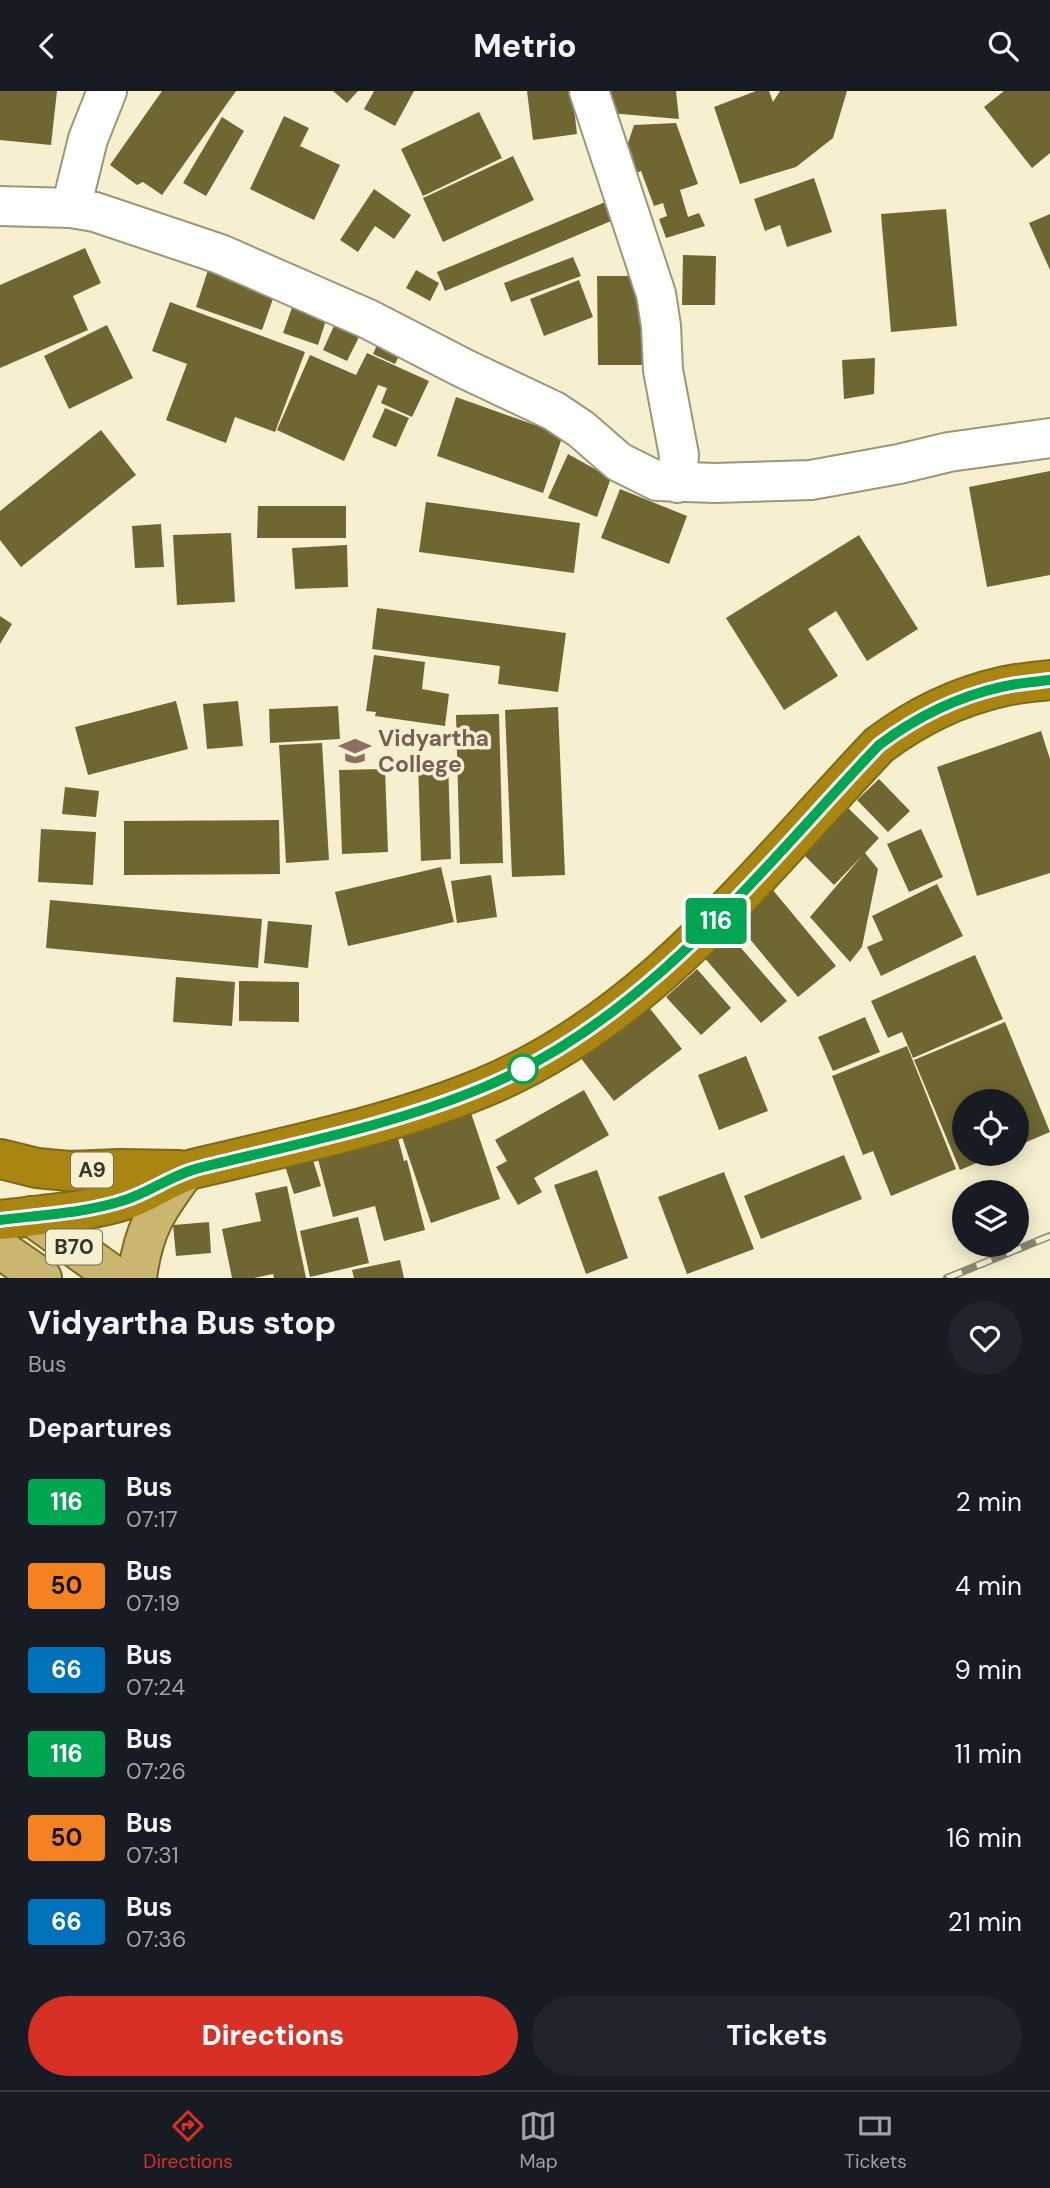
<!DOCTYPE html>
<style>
:root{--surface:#171b24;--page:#20242c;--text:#f1f3f6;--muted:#9ea1a6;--line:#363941;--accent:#d93025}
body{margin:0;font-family:"DM Sans",sans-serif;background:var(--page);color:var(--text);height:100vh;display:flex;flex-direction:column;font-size:26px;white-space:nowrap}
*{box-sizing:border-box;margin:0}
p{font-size:23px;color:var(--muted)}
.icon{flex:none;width:38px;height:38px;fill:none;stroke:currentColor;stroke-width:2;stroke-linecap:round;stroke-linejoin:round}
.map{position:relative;height:1187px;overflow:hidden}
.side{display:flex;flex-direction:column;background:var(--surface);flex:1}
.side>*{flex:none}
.badge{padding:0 14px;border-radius:5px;font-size:24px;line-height:46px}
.controls{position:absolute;left:952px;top:998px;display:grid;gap:14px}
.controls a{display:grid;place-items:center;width:77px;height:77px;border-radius:50%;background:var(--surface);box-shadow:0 4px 18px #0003;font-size:35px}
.map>.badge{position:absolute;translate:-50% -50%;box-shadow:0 0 0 4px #fff}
h2{padding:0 28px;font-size:26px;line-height:63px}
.round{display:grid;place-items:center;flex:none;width:74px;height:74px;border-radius:37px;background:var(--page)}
.summary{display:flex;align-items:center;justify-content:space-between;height:119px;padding:0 28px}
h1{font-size:33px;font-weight:800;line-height:52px}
.action{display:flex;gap:14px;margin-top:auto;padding:14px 28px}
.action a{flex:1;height:80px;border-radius:42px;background:var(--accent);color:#fff;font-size:28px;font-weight:800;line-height:80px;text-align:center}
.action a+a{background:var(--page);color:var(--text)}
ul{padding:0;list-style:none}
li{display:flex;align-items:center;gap:21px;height:84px;padding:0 28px}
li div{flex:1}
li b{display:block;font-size:26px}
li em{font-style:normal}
li .badge{min-width:77px;font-weight:700;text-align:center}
header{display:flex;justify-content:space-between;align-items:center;height:91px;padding:0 28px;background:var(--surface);font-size:32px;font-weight:800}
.tab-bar{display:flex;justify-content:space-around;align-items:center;height:98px;border-top:2px solid var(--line);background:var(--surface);font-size:19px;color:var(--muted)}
.tab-bar a{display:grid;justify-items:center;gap:4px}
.tab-bar .current{color:var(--accent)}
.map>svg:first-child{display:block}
.building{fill:#6f6632}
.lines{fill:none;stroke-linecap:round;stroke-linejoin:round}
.minor-casing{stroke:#9c9779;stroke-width:42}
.major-casing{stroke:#806a19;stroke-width:42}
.highway-casing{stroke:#806a19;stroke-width:42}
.minor{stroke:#fff;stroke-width:38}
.major{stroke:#cbb670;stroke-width:38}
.highway{stroke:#a88611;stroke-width:38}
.rail-casing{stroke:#8b8771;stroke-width:8}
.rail{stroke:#f6f0d0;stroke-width:5;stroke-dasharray:16;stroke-linecap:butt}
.line-casing{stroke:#fff;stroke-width:16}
.line{stroke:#00a651;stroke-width:10}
.stop-dot{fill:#fff;stroke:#00a651;stroke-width:3.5}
.labels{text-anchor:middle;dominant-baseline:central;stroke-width:7;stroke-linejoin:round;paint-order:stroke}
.shield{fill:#f6f0d0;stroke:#706d5a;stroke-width:2}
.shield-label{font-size:21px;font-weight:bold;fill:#373528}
.education-label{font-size:23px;font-weight:bold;fill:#785e54;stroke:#f6f0d0;text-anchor:start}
</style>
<header><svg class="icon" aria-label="back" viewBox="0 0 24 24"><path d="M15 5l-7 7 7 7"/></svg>Metrio<svg class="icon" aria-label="search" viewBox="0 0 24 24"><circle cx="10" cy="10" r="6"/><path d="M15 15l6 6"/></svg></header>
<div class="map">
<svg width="1050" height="1187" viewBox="0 0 1050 1187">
<rect width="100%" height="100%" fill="#f6f0d0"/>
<path class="building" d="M0,0H57L51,54L0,49Z
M162,0H236L162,104L143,91L137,94L110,74Z
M333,0H358L347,12Z
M374,0H414L395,35L364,18Z
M527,0H572L577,43L533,49Z
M611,0H676L679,28L610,22Z
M756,0H769L773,11L780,0H847L833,47L796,76L740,93L714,16Z
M1004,0H1050V62L1032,77L984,16Z
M479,21L502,67L423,105L401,58Z
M284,25L309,37L300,55L340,74L314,129L250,98Z
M222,26L244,40L206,105L183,92Z
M676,32L698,93L680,99L688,126L699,122L705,135L666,147L659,128L667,125L663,112L654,115L641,80L634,83L628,52L634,34Z
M513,65L534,109L443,151L423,107Z
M814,87L832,141L787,156L780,134L765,140L754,108Z
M374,98L411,124L394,148L375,135L358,161L340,149Z
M615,107L623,125L445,200L437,181Z
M946,118L957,235L891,241L881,123Z
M1050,123V179L1029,132Z
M85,157L101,192L73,205L88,239L0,277V194Z
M683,164L716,165L715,214H682Z
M573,166L581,185L511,211L504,192Z
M208,179L275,202L262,239L196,216Z
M416,179L439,192L430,210L406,197Z
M597,185H645L646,274H598Z
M579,189L593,226L544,245L530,208Z
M170,211L305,261L275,341L235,326L226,352L166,329L187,273L152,260Z
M294,211L328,223L318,254L283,242Z
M338,226L363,238L347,270L323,259Z
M107,234L133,287L69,318L44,265Z
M381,245L404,255L395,273L373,263Z
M367,262L429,290L412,326L381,312L387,297L378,294L344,370L277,339L310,264L356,284Z
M875,267L874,303L844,308L842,269Z
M456,306L563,344L543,402L437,365Z
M385,317L409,327L396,356L372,346Z
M101,339L136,384L21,476L0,449V420Z
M568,363L611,387L597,426L548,407Z
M1050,380V484L987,496L969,396Z
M620,398L687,425L669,473L601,447Z
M426,411L580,432L574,482L419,461Z
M258,415H346V447H257Z
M161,433L164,476L135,477L132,435Z
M231,442L235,511L177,514L173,444Z
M859,444L918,538L867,570L836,520L808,538L838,585L784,619L726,527Z
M347,454L348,496L295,498L292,457Z
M377,517L566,542L558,601L498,593L500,575L372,558Z
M0,525L12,533L0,553Z
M374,564L425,571L422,598L449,603L445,635L375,625L376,621L366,620Z
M176,610L188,658L88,684L75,636Z
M238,610L243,655L207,658L203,613Z
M338,615L340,648L270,652L269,618Z
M558,616L565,784L512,786L505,619Z
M499,623L503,772L460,773L456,624Z
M1041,640L1050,668V782L977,805L937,676Z
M322,652L329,769L286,772L279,654Z
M448,669L451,768L421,770L418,670Z
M385,678L388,761L342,763L339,679Z
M879,688L910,720L888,741L857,709Z
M65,696L99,700L96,726L62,723Z
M847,716L879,747L865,762L878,778L862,856L850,871L810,826L862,765L834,794L802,762Z
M279,729L280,783L124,784V730Z
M41,738L96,741L93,794L38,791Z
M921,738L943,786L909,801L887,753Z
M441,776L454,831L348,855L335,801Z
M491,784L497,826L457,832L451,790Z
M937,793L963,845L881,885L867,856L883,849L872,825Z
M772,798L836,875L798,906L734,829Z
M50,809L262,828L258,877L46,857Z
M268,830L312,834L308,877L264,872Z
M728,842L787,910L761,932L702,864Z
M975,864L1003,928L913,967L902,941L888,947L871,910Z
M697,878L731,917L701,944L666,906Z
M176,886L235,891L232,935L173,931Z
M239,890L299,891V931L239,930Z
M648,915L682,958L614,1010L580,966Z
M865,926L880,961L833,980L818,946Z
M1005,931L1050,1041L1017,1055V1010H964V1062H1000L960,1079L914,969Z
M907,955L956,1078L891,1105L873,1060L863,1064L832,985Z
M746,965L768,1020L719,1039L698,984Z
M584,999L609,1044L534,1087L542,1101L518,1114L496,1076L507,1070L495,1049Z
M470,1019L500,1108L431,1132L401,1043Z
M398,1047L404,1070L407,1069L425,1139L384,1150L375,1115L333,1126L318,1068Z
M844,1064L862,1108L761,1148L744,1105Z
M312,1066L321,1095L294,1103L285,1075Z
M597,1079L628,1167L586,1183L554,1094Z
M724,1081L754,1158L687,1183L658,1106Z
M287,1095L306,1187H274L273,1183L254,1187H232L222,1138L261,1130L255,1102Z
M358,1126L369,1172L310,1186L300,1140Z
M209,1131L211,1162L176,1165L173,1134Z
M400,1169L404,1187H354L352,1179Z"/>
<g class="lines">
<defs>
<path id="minor" d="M589,0L656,203L661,235L663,279L679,364L677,392
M0,115L71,117L95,121L220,163L368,228L463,277L554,320L581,338L619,371L657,390L715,392L811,389L899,373L949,361L1050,347
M71,117L88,48L107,0"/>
<path id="major" d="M31,1125L117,1187
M0,1158L42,1187
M137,1187C143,1138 157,1118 185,1080"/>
<path id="highway" d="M0,1068L37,1077L69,1080L120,1078L179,1079
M0,1129C38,1124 89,1121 125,1109C150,1101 171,1083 197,1077C293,1054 392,1034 482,997C648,929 759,780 879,654C915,627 957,606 1001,596C1017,592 1034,591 1050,589"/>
</defs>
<use href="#minor" class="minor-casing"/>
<use href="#major" class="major-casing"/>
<use href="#highway" class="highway-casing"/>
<use href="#minor" class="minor"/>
<use href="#major" class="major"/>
<use href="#highway" class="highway"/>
<defs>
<path id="rail" d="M947,1187L1050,1145"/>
</defs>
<use href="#rail" class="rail-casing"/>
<use href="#rail" class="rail"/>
</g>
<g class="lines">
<defs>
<path id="line" d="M0,1129C41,1124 86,1122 125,1109C152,1100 175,1082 203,1076C296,1053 393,1034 482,997C647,929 760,779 879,654C915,627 957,606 1001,596C1017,592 1034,591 1050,589"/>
</defs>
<use href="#line" class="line-casing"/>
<use href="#line" class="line"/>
</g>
<defs>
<symbol id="school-bare" viewBox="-9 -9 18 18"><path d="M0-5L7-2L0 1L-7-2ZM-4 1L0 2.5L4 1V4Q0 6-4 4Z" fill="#8d6e63" stroke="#f6f0d0" stroke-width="2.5" paint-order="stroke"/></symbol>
</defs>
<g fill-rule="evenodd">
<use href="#school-bare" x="333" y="638" width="44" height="44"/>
</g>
<circle class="stop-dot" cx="523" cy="978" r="14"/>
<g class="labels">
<g class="shield">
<rect x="71" y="1061.5" width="42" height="35" rx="5"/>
<rect x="46" y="1138.5" width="56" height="35" rx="5"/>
</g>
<g class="shield-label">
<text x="92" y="1079">A9</text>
<text x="74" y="1156">B70</text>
</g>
<g class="education-label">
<text x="378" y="647">Vidyartha<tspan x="378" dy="26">College</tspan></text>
</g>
</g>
</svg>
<div class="controls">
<a><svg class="icon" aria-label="locate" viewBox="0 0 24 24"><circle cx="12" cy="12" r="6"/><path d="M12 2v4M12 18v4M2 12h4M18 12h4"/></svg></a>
<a><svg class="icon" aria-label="layers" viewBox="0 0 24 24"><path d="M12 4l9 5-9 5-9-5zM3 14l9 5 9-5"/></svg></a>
</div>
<b class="badge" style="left:716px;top:830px;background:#00a651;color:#fff">116</b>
</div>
<section class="side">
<div class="summary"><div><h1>Vidyartha Bus stop</h1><p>Bus</p></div><a class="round"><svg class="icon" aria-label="heart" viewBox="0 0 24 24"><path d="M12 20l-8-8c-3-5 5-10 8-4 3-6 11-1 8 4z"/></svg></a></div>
<h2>Departures</h2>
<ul>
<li><span class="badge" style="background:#00a651;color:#fff">116</span><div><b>Bus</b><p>07:17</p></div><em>2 min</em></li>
<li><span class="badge" style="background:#f58220;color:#111">50</span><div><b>Bus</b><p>07:19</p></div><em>4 min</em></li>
<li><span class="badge" style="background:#0072bc;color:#fff">66</span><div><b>Bus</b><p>07:24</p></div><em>9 min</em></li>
<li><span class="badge" style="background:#00a651;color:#fff">116</span><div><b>Bus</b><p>07:26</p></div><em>11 min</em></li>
<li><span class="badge" style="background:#f58220;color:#111">50</span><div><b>Bus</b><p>07:31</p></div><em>16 min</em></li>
<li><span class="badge" style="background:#0072bc;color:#fff">66</span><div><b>Bus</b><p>07:36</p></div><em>21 min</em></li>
</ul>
<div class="action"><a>Directions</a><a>Tickets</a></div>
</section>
<nav class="tab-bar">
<a class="current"><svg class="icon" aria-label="directions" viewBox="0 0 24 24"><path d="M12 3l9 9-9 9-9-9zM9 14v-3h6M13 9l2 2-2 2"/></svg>Directions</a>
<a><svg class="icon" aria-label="map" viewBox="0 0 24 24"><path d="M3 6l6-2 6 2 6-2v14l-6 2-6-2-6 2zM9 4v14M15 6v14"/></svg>Map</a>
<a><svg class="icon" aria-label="tickets" viewBox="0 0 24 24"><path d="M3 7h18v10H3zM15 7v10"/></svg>Tickets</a>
</nav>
